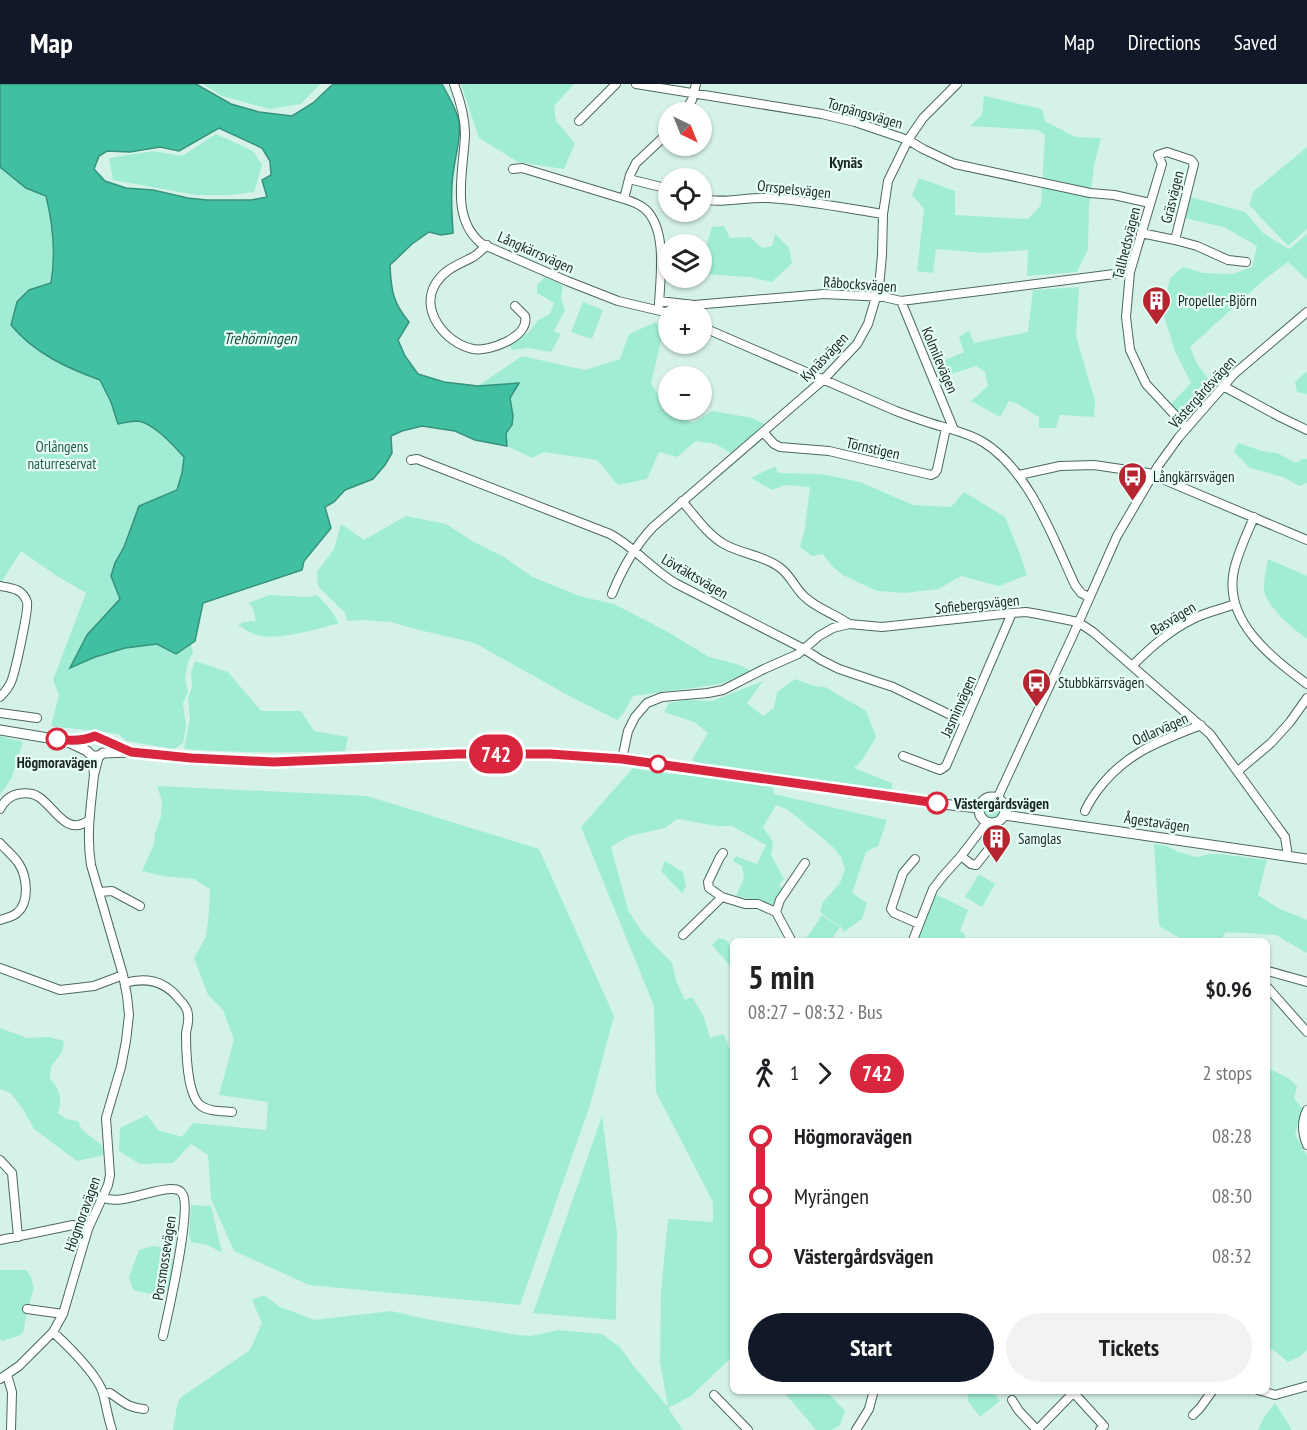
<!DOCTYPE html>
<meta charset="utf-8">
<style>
:root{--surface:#fff;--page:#f2f2f2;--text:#202124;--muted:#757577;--accent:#111827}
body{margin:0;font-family:"PT Sans Narrow",sans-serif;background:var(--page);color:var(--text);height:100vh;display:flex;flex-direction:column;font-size:22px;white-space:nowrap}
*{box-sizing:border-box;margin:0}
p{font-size:20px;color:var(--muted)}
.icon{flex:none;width:33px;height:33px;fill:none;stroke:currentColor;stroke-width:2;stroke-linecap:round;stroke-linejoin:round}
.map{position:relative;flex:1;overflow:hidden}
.sheet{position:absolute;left:730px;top:854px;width:540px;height:456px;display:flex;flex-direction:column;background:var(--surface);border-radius:9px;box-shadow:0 2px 4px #0004}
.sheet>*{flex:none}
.badge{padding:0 12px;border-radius:20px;font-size:21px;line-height:39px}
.needle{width:39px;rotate:137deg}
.controls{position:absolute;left:658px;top:18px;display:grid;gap:12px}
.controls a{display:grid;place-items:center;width:54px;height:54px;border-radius:50%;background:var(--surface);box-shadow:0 2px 4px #0004;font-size:30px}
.map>.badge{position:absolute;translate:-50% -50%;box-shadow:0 0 0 3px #fff}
.legs{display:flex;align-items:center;gap:9px;height:66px;padding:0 18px;font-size:20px}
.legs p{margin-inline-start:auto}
.summary{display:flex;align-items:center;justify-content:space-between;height:102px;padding:0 18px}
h1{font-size:33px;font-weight:700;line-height:45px}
.button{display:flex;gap:12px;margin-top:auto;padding:12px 18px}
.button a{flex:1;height:69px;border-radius:36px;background:var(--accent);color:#fff;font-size:24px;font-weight:700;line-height:69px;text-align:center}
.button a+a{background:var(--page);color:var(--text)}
ul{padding:0 18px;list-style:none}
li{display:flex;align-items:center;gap:21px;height:60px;font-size:22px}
li i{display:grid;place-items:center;width:9px;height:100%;margin:0 8px;background:currentColor}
li i::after{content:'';width:15px;height:15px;margin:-8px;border:4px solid;border-radius:50%;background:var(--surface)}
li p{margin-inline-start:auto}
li:first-child i{background:linear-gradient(#0000 50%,currentColor 0)}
li:last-child i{background:linear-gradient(currentColor 50%,#0000 0)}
header{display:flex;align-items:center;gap:36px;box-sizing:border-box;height:84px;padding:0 30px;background:var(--accent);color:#fff}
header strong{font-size:28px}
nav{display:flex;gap:33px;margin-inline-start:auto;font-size:21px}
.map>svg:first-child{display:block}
.green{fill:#a1ecd5}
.water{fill:#41c0a1;stroke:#36927b;stroke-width:1.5;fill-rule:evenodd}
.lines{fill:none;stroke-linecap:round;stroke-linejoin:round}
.minor-casing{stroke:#4d675e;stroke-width:10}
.major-casing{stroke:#4d675e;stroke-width:11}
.minor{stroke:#fff;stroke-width:8}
.major{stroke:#fff;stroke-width:9}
.line-1-casing{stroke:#fff;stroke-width:14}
.line-1{stroke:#d7263d;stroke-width:9}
.stop-1-dot{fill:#fff;stroke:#d7263d;stroke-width:3}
.labels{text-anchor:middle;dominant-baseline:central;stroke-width:4.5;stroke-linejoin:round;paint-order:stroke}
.street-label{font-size:15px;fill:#1b2622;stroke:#e7fef6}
.poi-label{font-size:15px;fill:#1b2622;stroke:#e7fef6;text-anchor:start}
.park-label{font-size:15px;fill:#275a4c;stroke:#e7fef6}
.stop-label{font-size:15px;font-weight:bold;fill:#1b2622;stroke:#e7fef6}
.neighbourhood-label{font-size:16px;font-weight:bold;fill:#1b2622;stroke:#e7fef6}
.water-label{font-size:16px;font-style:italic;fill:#164b3e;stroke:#e7fef6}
</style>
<header>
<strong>Map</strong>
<nav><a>Map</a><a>Directions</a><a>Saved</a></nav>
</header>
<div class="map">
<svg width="1307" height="1346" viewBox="0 0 1307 1346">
<rect width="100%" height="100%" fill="#d5f2e8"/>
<path class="green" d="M203,0H320L301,20L270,25L222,12Z
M461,0H574L554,22L556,37L575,59L564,85L518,78L479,54Z
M984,12L1042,25L1045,37L1075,53L1101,54L1094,82L1089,123L1088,165L1077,188L1027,192L1028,166L985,169L936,165L933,189L917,187L924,125L912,111L919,94L955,107V131L1028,135L1041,121L1045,51L1038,46L970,42L982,31Z
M216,50L253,67L262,81L254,108L230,111H196L113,96L109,74L153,67L182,72Z
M1307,63V145L1288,162L1249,121L1254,107Z
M0,83L13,91L26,104L46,108L51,131L54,168L57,174L52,199L93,288L136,337L146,338L159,349L171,356L186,371C183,376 179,400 180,405L131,440L124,463L115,479L121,516L87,551L71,584L95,573L125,564L157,560L176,570L191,560L193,569L188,578L185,593L188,608L183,619L186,642L183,659L174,665L126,657L119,650L51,642L59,611L53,596L86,509L57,492L21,467L2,497H0Z
M1190,113L1245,128L1264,150L1289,165L1307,150V196L1288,178L1265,195L1190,263L1197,280L1213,301L1184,335L1170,321L1191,299L1175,267L1163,229L1170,194L1183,183L1203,189L1233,190L1252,183L1257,162L1224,143L1184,134Z
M724,142L730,154L750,153L762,164L772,162L775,150L789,164L792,179L772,198L749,193L702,190V167L705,166L712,143Z
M545,193L563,201L561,214L565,226L554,247L561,250L551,268L527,264L512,266L510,261L529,248L538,236L550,230L554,219L537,209V201Z
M1079,203L1076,252L1095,317L1094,333L1060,331L1056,344H1039V333L1018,320L1009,317L1000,333L971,317L988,302L985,288L976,282L939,294L934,281L964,268L959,253L969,247L974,259L1028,248L1033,206Z
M583,218L603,226L592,255L571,248Z
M656,238L663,248L651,299L666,324L693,339L712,327L753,334L764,340L732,370L716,360L696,357L677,373L659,368L647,395L618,401L597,376L544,368L532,374L507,362L506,349L512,341L513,332L510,314L478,302L522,272L585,286L620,275L629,250Z
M1307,287V310L1297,308L1295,298Z
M1238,359L1262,367L1277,369L1296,379L1302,375H1307V399L1300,402L1283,393L1250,384L1234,368Z
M775,382L778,389L821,390L860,398L913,421L951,423L964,408L1005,433L1020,470L1027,491L999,502L961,492L938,505L904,509L877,507L843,491L832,482L823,470L812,472L800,463L805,444L810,403L785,401L772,406L751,394Z
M406,432L446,440L474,458L504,473L531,492L579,512L614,520L668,548L709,573L740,581L751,587L721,600L633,612L625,627L617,636L571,613L475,559L415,545L390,538L360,536L347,537L345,529L318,502L317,488L334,465L341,440L364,456Z
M1268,475L1307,492V555C1294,546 1264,521 1264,504C1264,495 1266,485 1268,475Z
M269,511L309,513L317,511L330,525L339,539C317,545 276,558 254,550C249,548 243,544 238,541L244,538L256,537L253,524L248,519Z
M195,577L228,588L261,627H301L314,647L348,653L345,667C291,669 238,669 184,665L190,634L188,614L192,603L191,588Z
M795,595L814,602L825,603L866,627L876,653L863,675L854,684L892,699L891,709L706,682L692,676L708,649L694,638L664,628L669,619L687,616L712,617L763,597L747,619L763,632L774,624L777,608Z
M0,652L23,658L12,693L0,711Z
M633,684L654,688L733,696L773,703L774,710L887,736L878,762L866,768L852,809L867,819L862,835L844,848L841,843L820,828L823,818L840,799L845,785L841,773L833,763L788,726L776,721L763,743L773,758L771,771L784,795L779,801L783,805L773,821C760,815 749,816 736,812L744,794L742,782L733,777L736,772L757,780L766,761L732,742H717L677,735L665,744L629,752L611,763L628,826L642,848L672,879L676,897L685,916L692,913L704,933L710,954L724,950L729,964L733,963V1272L691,1312L668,1324L683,1346H173L177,1322L180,1314L250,1266L262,1239L252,1216L264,1211L280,1223L315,1236L391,1227L431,1236L517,1251L531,1252L559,1246L602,1250L620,1263L633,1281L668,1323L660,1279L661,1207L668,1135L713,1138V1118L656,1008L654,922L581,743Z
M157,702L367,712L539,765L614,932L590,1021L520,1221L309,1201L234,1167L211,1115L208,1071L191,1060L173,1079L140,1080L119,1067L120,1044L147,1031L158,1046L182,1053L193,1039L266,1046L268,1018L219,1011L234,956L223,926L208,911L194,874L206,853L209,827L210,805L194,795L162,792L142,787L154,760L155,749L161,733L162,717Z
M984 727a8 8 0 1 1 16 0a8 8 0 1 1-16 0Z
M1154,760L1167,762L1178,768L1197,773L1210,770H1219L1267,776L1258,811L1278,824L1307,836V869L1276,851L1226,848L1221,856H1183L1159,842Z
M665,777L683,788L686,803L682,809L661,787Z
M979,790L995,800L982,823L965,813Z
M935,810L968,826L960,847L964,850L966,856H917Z
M822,831L840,843L831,856H805Z
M719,854L726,856L733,865V885L712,861Z
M0,944L27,954L49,953L64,957L62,968L51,983L50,995C61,1007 62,1014 58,1029L66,1035L78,1037L82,1046L102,1061L104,1071L77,1077L34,1045L23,1025L14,1014L10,1009L0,1005Z
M1268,984L1288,994L1297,1002L1294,1015L1303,1025L1295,1050L1307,1072V1266L1301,1272L1288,1278L1268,1262Z
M602,1032L617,1149L616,1236L533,1229Z
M191,1121L211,1122L222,1169L208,1161L191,1158L189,1152Z
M152,1162L169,1164L173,1176V1203L159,1212L133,1206L129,1193L139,1166Z
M0,1186H26L31,1193L34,1204L26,1232L24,1246L20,1251L3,1257L0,1256Z
M783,1307H826L845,1327L840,1341L832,1346H816Z
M961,1307H992L1000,1317L980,1333L968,1317V1309L964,1311Z
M1275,1319L1291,1344V1346H1258L1264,1333Z"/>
<path class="water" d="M0,0H196L231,20L259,28L292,32L313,19L333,0H442C448,12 457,25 459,38C461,54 456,69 454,84C450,106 452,128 453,149L441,151L429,148L412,160L390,181C391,206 393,219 409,238L398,256L405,272L418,290L444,298L478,302L519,299L510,314L513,332L512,341L506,349L507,362L475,356L455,347L422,342L402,347L391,352L392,369L385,381L373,395L345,406L334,418L325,423L331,444L304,477L302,486L203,519L195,557L176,570L157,560L125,564L95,573L70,584L87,551L120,515L111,492L115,479L124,463L139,422L177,406L182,389L184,373C174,362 153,338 137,337C131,337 124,339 118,340L111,318L100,296C67,284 34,269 11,241L17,218L29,206L51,199C56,169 53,140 46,112L26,104L0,83ZM219,44L262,64L270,77L271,91L262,96L267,113L251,116H207L188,114L153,106L126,104L105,97L94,85L99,72L107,67L130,68L160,63L179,67Z"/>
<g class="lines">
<defs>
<path id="minor" d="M454,0C460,16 465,33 465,50C464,86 449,134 482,160L567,197L618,217L669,229
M636,0L822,30L855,38L908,56L923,65L955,80L1090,109L1114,111L1150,119
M684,28L692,16L696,0
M579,37L616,0
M513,85L522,84L624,115
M629,95L669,105
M702,115C723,120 745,113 767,114C805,116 845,124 883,130
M1141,149L1175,156L1197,162L1228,176L1246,178
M1175,156L1194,80L1191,76L1167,68L1158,71L1162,80L1130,188L1126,233L1130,266L1146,300L1187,344
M487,161C483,165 478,170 473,173C458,181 446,184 436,199C419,226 445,259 473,265C489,268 530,253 525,232L515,222
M659,217L694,221L824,210L884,213L901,217L1130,188
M901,217L954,346
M659,221C660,194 668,146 645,125C639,120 631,117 624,115L630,91L636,79L669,48
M702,243L896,327C912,333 928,339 944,343C957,347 972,351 983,358C1029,386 1053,454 1075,501L1081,509L1089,513
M1223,302L1280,333L1307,346
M763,348L774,360L780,363L829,367L931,391L935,389L937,386L946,344
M411,376L417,375L610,450C634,463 652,485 675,499L804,565L821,576L839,585L893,603L965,638
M1019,391L1060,382L1094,381L1148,389L1307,456
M682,417C694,431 708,451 724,460C741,470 763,471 779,483C791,491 795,505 806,514C818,525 835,530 849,540
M1254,433C1247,450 1238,468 1234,486C1223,537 1271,573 1307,600
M0,502C12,504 23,505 27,518C29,525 15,589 11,598C9,603 4,609 0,613
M612,510C622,485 634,463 653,443L823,296L857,260L868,240L879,203L882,171L883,130L888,97L908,56L923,34L957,0
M1132,582C1151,563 1170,546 1195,534C1207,528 1222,525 1235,520
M0,629L37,634
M92,672L94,691L99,672
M903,672L940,686L946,682L1012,529
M622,675L628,647L635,633L647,619L662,613L708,609L723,606L764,585L798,570L819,552L833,544L849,540L882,543L1012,529L1026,528L1038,530L1078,538L1093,548L1210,650L1285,753L1287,766
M1238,687L1271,659L1290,638L1307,614
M94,691C91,721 86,750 91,781L123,891L127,912L129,931L126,957L121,983L106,1034L110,1091L108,1101L88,1145L63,1230L53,1248C68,1262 97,1290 103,1309C106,1321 108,1334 112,1346
M997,715L1073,551L1117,452L1158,382L1179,353L1234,290L1307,228
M0,725C4,717 9,712 18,710C24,709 32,709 37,712C53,720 65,753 88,737
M1085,727C1088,720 1092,714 1097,707C1125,669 1158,658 1201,641
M0,759C6,766 14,772 19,780C27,793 30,818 17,829C12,833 6,834 0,836
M961,772L971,780L976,781L992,761L1005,756
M915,775L903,789L891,825L894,829L919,840
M99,808L112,807L140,822
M722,813L709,804L708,798L720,773L723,769
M776,828L780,816L805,779
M683,851L722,813L745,820H758L776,828L791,856
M913,856L933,805L943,792L961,772L987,738
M0,884L60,906L94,902L123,891
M1268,887L1307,898
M125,899C146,893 165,897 179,915C183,919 188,925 188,931C189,936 187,944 186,949C186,966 187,1010 200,1021C209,1028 221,1027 232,1028
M1268,904L1307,948
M1307,1026C1301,1038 1302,1049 1307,1061
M0,1076L12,1089L18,1153
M104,1114C122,1121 151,1105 172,1105C177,1105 181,1106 183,1111C191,1127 168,1230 163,1252
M0,1156L73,1141L88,1145
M27,1225L63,1230
M7,1291L12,1308L11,1346
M0,1295L19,1282L53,1248
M1071,1306L1104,1342L1100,1346
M1258,1306L1275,1311L1307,1302
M103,1310L110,1309C124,1318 126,1323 144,1325
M714,1311L748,1346
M1012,1316L1019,1327L1037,1346
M1193,1331L1200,1324L1213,1306
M856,1346L869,1325L874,1306
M1037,1346L1076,1306"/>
<path id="major" d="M0,646L66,657L98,653L104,657L126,666
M66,657L87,667L92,672H99L103,669L131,668L191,674L274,678L458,670H550L622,675L923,718L979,724
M979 726a13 13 0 1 1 26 0a13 13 0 1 1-26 0Z
M1004,731L1307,775"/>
</defs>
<use href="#minor" class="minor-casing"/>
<use href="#major" class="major-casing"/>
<use href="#minor" class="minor"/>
<use href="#major" class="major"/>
</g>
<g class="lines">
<defs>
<path id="line-1" d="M57,655C69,657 83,657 95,652L131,668L191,674L274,678L458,670H550L622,675L937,719"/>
</defs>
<use href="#line-1" class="line-1-casing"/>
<use href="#line-1" class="line-1"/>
</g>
<defs>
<symbol id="building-pin" viewBox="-11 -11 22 30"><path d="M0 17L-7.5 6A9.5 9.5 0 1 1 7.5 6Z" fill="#b6252f" stroke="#e7fef6"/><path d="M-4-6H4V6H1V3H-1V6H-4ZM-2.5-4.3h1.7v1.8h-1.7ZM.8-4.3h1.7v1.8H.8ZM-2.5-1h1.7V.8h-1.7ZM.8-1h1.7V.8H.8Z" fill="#fff"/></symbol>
<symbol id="bus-pin" viewBox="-11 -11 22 30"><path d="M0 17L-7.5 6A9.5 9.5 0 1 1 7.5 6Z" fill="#b6252f" stroke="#e7fef6"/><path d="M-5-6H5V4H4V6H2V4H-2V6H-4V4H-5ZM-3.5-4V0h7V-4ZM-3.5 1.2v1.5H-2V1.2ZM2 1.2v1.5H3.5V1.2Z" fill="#fff"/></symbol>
</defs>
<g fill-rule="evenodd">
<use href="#building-pin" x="1140" y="200" width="33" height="45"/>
<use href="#bus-pin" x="1116" y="376" width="33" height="45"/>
<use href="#bus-pin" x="1020" y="582" width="33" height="45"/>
<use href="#building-pin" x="980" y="738" width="33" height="45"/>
</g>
<g class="stop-1-dot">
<circle cx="57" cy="655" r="10"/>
<circle cx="658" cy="680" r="8"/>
<circle cx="937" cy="719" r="10"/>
</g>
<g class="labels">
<g class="street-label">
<text transform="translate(865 29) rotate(16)">Torpängsvägen</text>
<text transform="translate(794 105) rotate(6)">Orrspelsvägen</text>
<text transform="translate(1172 113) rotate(-76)">Gräsvägen</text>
<text transform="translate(1126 159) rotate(-76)">Tallhedsvägen</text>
<text transform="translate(536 168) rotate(24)">Långkärrsvägen</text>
<text transform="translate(860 200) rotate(4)">Råbocksvägen</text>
<text transform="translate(824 273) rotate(-46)">Kynäsvägen</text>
<text transform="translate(940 276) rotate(67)">Kolmilevägen</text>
<text transform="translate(1202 308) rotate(-48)">Västergårdsvägen</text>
<text transform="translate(873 364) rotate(13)">Törnstigen</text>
<text transform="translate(695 492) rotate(30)">Lövtäktsvägen</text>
<text transform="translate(977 520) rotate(-6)">Sofiebergsvägen</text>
<text transform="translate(1173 534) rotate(-31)">Basvägen</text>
<text transform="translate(958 622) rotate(-66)">Jasminvägen</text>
<text transform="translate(1160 645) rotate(-24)">Odlarvägen</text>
<text transform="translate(1157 738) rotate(8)">Ågestavägen</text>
<text transform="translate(82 1130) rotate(-70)">Högmoravägen</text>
<text transform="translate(164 1174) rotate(-81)">Porsmossevägen</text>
</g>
<g class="poi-label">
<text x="1178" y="216">Propeller-Björn</text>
<text x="1153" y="392">Långkärrsvägen</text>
<text x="1058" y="598">Stubbkärrsvägen</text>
<text x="1018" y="754">Samglas</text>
</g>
<g class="park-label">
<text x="62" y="362">Orlångens<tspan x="62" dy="17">naturreservat</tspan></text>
</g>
<g class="stop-label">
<text x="57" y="678">Högmoravägen</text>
<text x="954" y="719" text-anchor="start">Västergårdsvägen</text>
</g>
<g class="neighbourhood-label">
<text x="846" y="78">Kynäs</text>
</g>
<g class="water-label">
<text x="260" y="254">Trehörningen</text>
</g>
</g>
</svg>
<div class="controls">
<a><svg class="needle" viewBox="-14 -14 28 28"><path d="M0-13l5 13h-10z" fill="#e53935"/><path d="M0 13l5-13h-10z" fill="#757577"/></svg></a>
<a><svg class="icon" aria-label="locate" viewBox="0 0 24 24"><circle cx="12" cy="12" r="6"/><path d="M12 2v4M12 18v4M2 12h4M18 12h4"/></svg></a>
<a><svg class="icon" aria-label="layers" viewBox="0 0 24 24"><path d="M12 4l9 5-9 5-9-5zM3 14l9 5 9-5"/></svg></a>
<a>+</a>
<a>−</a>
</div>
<b class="badge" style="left:496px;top:670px;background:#d7263d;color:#fff">742</b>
<section class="sheet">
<div class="summary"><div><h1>5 min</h1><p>08:27 – 08:32 · Bus</p></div><b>$0.96</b></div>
<div class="legs"><svg class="icon" aria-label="walk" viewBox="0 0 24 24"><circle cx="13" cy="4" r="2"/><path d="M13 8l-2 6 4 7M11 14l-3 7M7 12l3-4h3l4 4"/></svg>1<svg class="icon" aria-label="forward" viewBox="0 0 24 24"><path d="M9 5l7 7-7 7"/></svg><b class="badge" style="background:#d7263d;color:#fff">742</b><p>2 stops</p></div>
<ul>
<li><i style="color:#d7263d"></i><b>Högmoravägen</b><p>08:28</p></li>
<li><i style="color:#d7263d"></i><span>Myrängen</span><p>08:30</p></li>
<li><i style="color:#d7263d"></i><b>Västergårdsvägen</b><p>08:32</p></li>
</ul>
<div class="button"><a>Start</a><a>Tickets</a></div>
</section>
</div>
